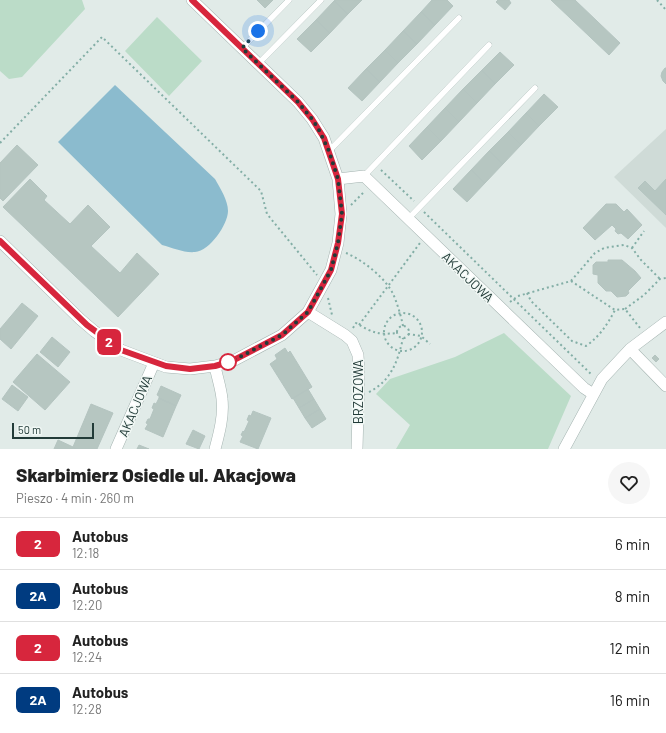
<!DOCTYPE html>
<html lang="pl">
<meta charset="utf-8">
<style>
:root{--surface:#fff;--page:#f6f6f6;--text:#222;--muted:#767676;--line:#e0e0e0}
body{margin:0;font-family:Barlow,sans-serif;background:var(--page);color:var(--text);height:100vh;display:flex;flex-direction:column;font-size:15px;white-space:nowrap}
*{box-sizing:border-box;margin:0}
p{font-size:13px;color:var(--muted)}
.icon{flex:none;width:22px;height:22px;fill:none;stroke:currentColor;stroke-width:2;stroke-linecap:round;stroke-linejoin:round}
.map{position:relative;height:449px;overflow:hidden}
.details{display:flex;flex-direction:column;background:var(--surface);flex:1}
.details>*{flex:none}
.badge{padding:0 8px;border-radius:6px;font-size:14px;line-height:26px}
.scale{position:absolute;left:12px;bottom:10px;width:82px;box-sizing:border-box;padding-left:4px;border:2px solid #223b38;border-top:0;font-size:11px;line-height:14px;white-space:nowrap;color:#223b38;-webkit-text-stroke:3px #f1f8f5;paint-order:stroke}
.you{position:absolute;width:20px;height:20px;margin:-10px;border:3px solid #fff;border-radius:50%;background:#1a73e8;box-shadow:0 0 0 6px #1a73e833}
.map>.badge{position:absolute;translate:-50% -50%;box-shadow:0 0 0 2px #fff}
.round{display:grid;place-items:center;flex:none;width:42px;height:42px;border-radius:21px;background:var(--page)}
.headline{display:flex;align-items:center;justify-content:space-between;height:68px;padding:0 16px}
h1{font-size:19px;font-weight:800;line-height:30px}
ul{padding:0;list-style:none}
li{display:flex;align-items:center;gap:12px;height:52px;padding:0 16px;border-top:1px solid var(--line)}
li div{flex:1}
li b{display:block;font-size:15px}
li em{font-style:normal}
li .badge{min-width:44px;font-weight:700;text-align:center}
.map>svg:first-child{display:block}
.built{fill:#cfdbd7}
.green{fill:#bbdcc8}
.water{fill:#8bbbce}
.building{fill:#b6c6c1;stroke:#b4c4c0}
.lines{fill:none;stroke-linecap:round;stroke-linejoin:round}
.service-casing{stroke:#a4b3b0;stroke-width:6}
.minor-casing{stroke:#a4b3b0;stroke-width:12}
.path{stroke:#83aea6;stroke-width:2;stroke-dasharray:2 3;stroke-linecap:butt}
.service{stroke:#fff;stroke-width:5.5}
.minor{stroke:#fff;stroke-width:11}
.line-casing{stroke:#fff;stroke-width:9}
.line{stroke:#d7263d;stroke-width:6}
.walk{stroke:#223b38;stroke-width:4;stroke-dasharray:0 7.2}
.stop-dot{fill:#fff;stroke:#d7263d;stroke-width:2}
.labels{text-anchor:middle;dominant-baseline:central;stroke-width:3;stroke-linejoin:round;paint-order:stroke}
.street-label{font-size:13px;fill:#223b38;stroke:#f1f8f5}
</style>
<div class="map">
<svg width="666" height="449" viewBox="0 0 666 449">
<rect width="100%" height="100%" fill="#e1ebe8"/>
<path class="built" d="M666,129V228L614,177Z"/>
<path class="green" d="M0,0H82L85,9L22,77L9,79L0,71Z
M157,17L202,61L169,96L125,51Z
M504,333L571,396L548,449H396L410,425L376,394L390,379L455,357Z"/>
<path class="water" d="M115,85L215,179C220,188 228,200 228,211C228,224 210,251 195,252C184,253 173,248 162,245L58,142Z"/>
<path class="building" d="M257,0H273L265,8Z
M335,0H362L348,14L334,1Z
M432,0H447L453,6L435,25L421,12Z
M498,0H509L511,3L505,10L496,2Z
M551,0H575L620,43L609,55Z
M334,1L348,14L330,33L316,20Z
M421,12L435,25L417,44L403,31Z
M316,20L330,33L311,52L297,39Z
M403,31L417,44L398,63L385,50Z
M385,50L398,63L380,82L366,69Z
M500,52L514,65L495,84L482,70Z
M665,68H666V84L663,81L661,76L662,72Z
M366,69L380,82L362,101L348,88Z
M482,70L495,84L477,103L463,89Z
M463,89L477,103L459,122L445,108Z
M544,94L558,107L539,126L526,113Z
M445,108L459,122L441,141L427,127Z
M526,113L539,126L521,145L508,132Z
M427,127L441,141L422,160L409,146Z
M508,132L521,145L503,164L489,151Z
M17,145L38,165L3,201L0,198V163Z
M489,151L503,164L485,183L471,170Z
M471,170L485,183L467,202L453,189Z
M30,179L47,196L44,200L70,224L88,205L110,227L91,246L120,273L137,253L159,274L118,317L3,207Z
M666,179V215L638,188L645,181L655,191Z
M606,204H616L624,212L627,209L642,225L628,239L621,233L618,234L615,231L616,229L612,225L595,240L583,228Z
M608,260H622L635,271L641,278L628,291L629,293L626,296L617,297L611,291H606L598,283V275L593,274V265L596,262H608Z
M22,303L38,316L11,349L0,339V329Z
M52,337L70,352L58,367L40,352Z
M285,348L288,353L290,351L312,387L292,399L270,364L277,359L275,355Z
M37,354L70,382L45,410L13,382Z
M655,355L659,359L656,362L652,358Z
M12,385L28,397L18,411L2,399Z
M161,386L181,395L176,406L159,398V396L157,395Z
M308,389L314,399L299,408L293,398Z
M159,398L176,406L163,437L145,429L148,424L146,423L148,419H150L154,409L152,408L154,403L156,404Z
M314,399L320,409L305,418L299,408Z
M91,404L113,413L97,449H77L73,447Z
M320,409L326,419L312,428L305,418Z
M253,411L271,418L258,449L240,442L243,436L241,435L243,431L244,432L249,421L247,420L249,415L251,416Z
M193,430L205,436L199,449L186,444Z
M58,440L73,447L77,449H54Z
M139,445L149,449H137Z"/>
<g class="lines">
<defs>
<path id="service" d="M242,48L289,0
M258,64L321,0
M329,151L459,18
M364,176L489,45
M408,219L535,88"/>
<path id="minor" d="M338,179L364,176L584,388L593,394
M0,241L80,319L94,331L121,350L166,367L190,369L215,366L233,361L282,335L308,312L331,270L338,243L341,214L338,179L324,138L312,119L298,102L192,0
M308,312L345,335L352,341L358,355L359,375L357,449
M630,349L666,386
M215,366C217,377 221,388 222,399C224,416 219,434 215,449
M116,449L154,363
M564,449L602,379L630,349L666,322"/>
</defs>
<use href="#service" class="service-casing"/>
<use href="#minor" class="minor-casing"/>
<path class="path" d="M657,0L666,10
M0,143L102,37L261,191L267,214L317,275
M381,170L414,201
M351,205L365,191
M424,212L592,375
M632,248L644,231
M346,253C363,260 387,279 394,296C398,306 401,316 403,326
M571,281L595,253L604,248L624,245L632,248L641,260L660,279
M527,293L531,301L572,341L586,346C600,336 607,325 615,310
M328,298L332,315
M510,302L518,296L571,281L615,310L625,309L640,328
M625,309L644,295L660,279L666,278
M384 332a19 19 0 1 1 38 0a19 19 0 1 1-38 0Z
M359,325L420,243
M397 332a6 6 0 1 1 12 0a6 6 0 1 1-12 0Z
M353,328L356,323C373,333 378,335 397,333
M408,334L421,336L430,344
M369,392C391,381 398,361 403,338"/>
<use href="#service" class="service"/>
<use href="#minor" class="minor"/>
</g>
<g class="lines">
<defs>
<path id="line" d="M0,241L87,325L121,350L166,366L190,369L215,366L232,361L282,335L308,312L331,270L338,243L342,214L338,179L324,138L312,119L298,102L192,0"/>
</defs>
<use href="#line" class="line-casing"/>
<use href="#line" class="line"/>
<path class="walk" d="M228,362L232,361L282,335L308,312L331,270L338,243L342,214L338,179L329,151L318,128L312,119L298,102L242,48L258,31"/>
</g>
<circle class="stop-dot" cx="228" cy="362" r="8"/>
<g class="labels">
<g class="street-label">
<text transform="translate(468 277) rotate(44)">AKACJOWA</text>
<text transform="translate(358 392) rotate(-90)">BRZOZOWA</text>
<text transform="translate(135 406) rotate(-67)">AKACJOWA</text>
</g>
</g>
</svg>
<div class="scale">50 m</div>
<div class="you" style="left:258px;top:31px"></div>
<b class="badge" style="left:109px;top:342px;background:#d7263d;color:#fff">2</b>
</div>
<section class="details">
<div class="headline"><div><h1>Skarbimierz Osiedle ul. Akacjowa</h1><p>Pieszo · 4 min · 260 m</p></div><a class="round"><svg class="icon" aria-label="heart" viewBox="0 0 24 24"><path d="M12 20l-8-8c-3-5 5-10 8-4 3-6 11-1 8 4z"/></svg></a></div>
<ul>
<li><span class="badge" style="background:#d7263d;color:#fff">2</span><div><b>Autobus</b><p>12:18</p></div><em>6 min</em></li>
<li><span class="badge" style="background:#003b80;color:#fff">2A</span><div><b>Autobus</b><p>12:20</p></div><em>8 min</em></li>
<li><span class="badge" style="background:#d7263d;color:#fff">2</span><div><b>Autobus</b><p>12:24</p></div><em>12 min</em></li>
<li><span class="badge" style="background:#003b80;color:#fff">2A</span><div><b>Autobus</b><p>12:28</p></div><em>16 min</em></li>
</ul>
</section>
